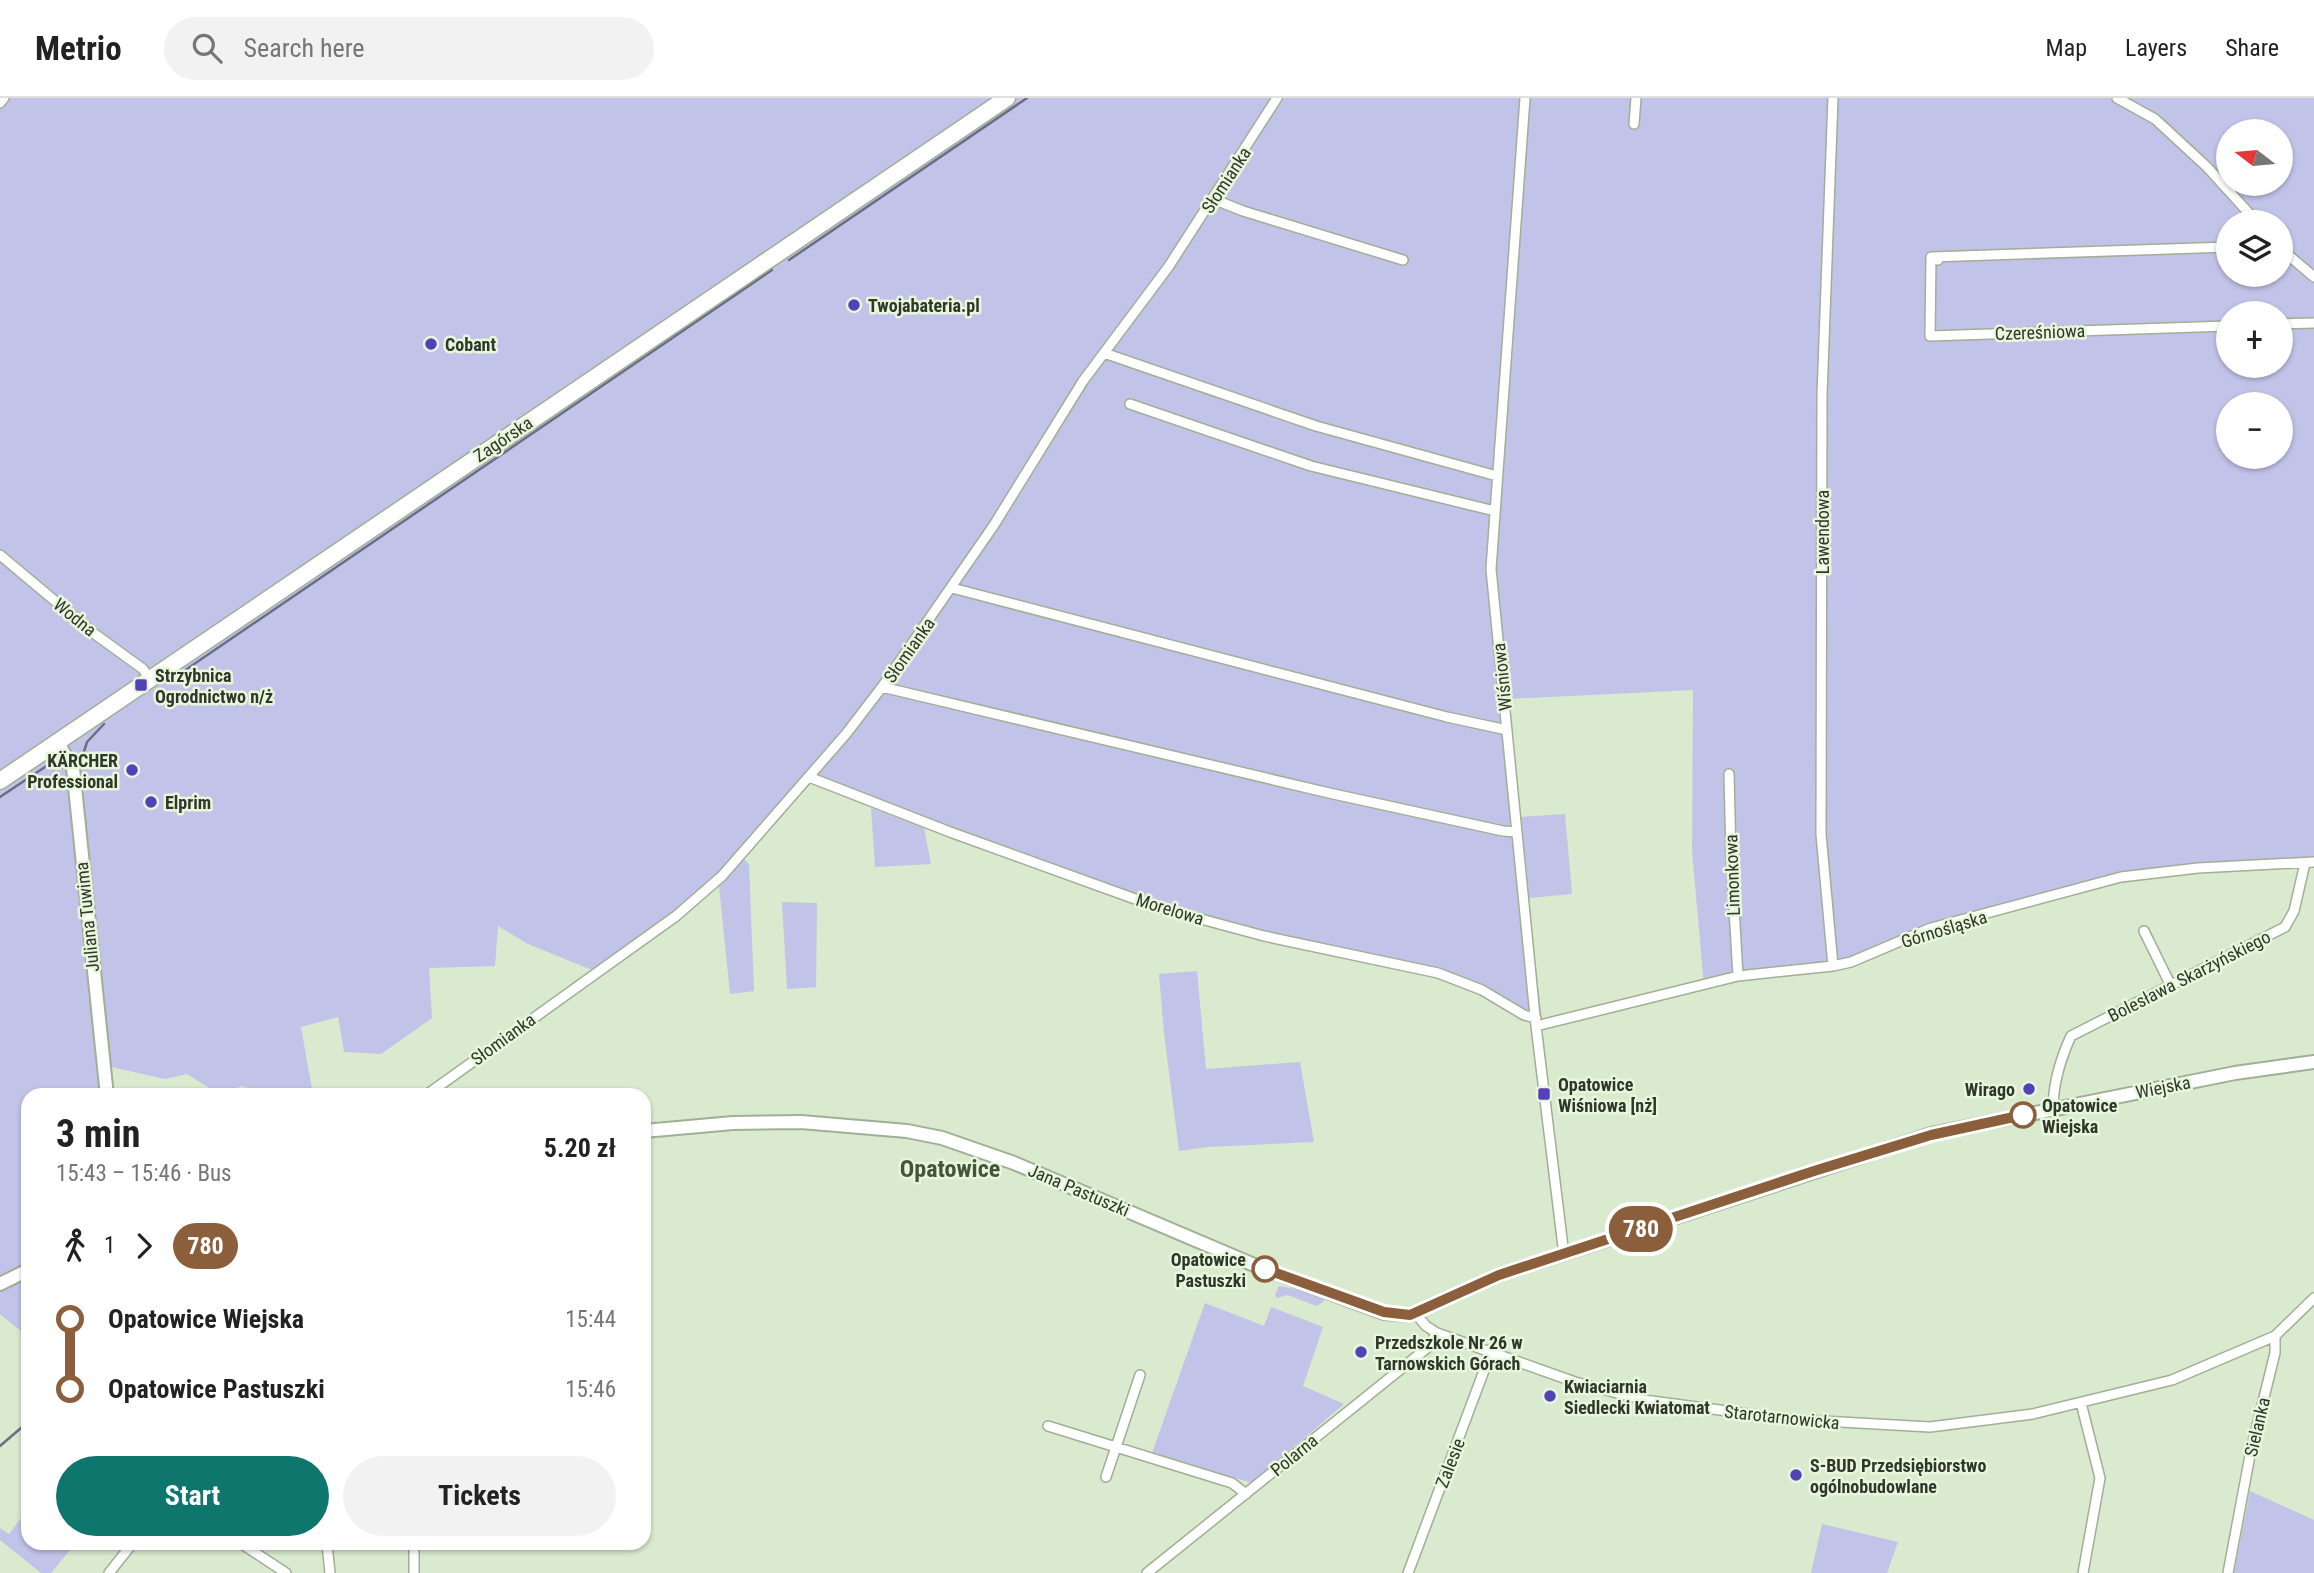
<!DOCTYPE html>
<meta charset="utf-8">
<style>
:root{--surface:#fff;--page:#f2f2f2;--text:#222;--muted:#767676;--line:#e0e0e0;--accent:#0f766e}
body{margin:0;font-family:"Roboto Condensed",sans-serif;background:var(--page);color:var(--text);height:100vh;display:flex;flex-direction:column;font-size:26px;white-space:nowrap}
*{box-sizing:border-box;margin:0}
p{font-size:23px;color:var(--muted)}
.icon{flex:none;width:38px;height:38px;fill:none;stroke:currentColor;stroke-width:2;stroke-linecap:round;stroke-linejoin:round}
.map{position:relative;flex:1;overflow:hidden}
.sheet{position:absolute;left:21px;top:990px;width:630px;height:462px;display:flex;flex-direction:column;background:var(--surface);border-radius:21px;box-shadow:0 2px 5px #0004}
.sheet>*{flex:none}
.badge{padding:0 14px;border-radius:23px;font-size:24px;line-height:46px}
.needle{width:46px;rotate:286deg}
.buttons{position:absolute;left:2216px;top:21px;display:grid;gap:14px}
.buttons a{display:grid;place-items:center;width:77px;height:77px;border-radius:50%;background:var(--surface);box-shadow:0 2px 5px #0004;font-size:35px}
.map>.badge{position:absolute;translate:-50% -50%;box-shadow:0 0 0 4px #fff}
.legs{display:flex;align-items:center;gap:10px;height:77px;padding:0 35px;font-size:23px}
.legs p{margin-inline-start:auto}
.summary{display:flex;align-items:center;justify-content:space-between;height:119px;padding:0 35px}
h1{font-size:38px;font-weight:700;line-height:52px}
.action{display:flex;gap:14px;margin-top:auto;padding:14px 35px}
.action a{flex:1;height:80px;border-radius:42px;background:var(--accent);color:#fff;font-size:28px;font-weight:700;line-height:80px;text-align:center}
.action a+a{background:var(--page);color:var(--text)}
ul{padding:0 35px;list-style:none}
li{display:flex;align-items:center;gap:24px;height:70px;font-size:26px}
li i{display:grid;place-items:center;width:10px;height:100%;margin:0 9px;background:currentColor}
li i::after{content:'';width:18px;height:18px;margin:-9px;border:5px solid;border-radius:50%;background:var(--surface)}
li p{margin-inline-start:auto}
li:first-child i{background:linear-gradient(#0000 50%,currentColor 0)}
li:last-child i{background:linear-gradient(currentColor 50%,#0000 0)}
header{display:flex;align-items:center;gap:42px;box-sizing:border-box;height:98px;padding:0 35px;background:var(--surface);border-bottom:2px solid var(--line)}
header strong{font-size:33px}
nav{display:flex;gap:38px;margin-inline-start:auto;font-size:24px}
.search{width:490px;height:63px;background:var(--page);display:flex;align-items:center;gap:18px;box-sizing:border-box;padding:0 24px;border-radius:38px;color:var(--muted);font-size:26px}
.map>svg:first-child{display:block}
.green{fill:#c2c3e9;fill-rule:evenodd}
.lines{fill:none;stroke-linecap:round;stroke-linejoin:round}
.stream{stroke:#6c6e85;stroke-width:2.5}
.street-casing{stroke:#a0af95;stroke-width:12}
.secondary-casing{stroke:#a0af95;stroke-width:16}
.highway-casing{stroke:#a0af95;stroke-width:19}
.street{stroke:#fff;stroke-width:9}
.secondary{stroke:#fff;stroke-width:12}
.highway{stroke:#fff;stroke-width:16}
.line-1-casing{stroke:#fff;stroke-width:16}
.line-1{stroke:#8b5e3c;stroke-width:10}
.poi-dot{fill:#5341b8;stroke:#e6f7db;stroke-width:2.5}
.stop-1-dot{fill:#fff;stroke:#8b5e3c;stroke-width:3.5}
.labels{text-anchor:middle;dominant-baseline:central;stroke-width:5;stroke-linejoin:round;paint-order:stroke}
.street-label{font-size:18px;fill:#30362b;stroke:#e6f7db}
.poi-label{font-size:18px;font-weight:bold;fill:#30362b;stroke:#e6f7db;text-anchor:start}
.stop-label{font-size:18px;font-weight:bold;fill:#30362b;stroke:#e6f7db;text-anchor:start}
.district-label{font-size:24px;font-weight:bold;fill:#46543d;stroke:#e6f7db}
</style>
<header>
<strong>Metrio</strong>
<div class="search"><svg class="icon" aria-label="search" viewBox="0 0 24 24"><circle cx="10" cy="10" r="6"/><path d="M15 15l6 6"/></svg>Search here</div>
<nav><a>Map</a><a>Layers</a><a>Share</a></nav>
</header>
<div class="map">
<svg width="2314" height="1475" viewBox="0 0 2314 1475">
<rect width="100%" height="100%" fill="#d9eace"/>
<path class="green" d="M0,0H2314V765L2142,778L1920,837L1867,859L1739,880L1704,889L1692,752L1693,592L1507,601L1519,734L1543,929L1487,894L1442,878L1181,818L813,684L805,683L685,813L597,874L528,846L498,828L495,868L429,870L432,920L381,956L344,954L338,919L301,929L313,997H268L242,988L219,996L187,976L165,981L107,968L109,997L28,998V1171L0,1185ZM2228,33H2280V86H2228ZM2228,124H2280V177H2228ZM2228,215H2280V268H2228ZM2228,306H2280V359H2228Z
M871,710L924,730L931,766L875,769Z
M1565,716L1572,796L1529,800L1521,719Z
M743,760L749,766L754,893L730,896L719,788Z
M782,804L817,805L816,889L787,891Z
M1197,873L1206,971L1300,964L1314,1044L1208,1049L1179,1053L1164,935L1159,876Z
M28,1179V1239L0,1216V1193Z
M1279,1188L1300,1192L1324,1201L1323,1204L1317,1208L1287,1197L1277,1200L1275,1197Z
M1205,1205L1264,1228L1271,1209L1323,1229L1303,1288L1344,1306L1252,1385L1152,1355Z
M2250,1393L2314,1422V1475H2234Z
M28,1411V1446H75L51,1475H41L0,1442V1430L9,1436Z
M1822,1426L1898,1444L1887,1475H1811Z"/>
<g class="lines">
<path class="stream" d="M789,162L1027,0
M181,575L772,172
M79,669L87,644L104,626
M0,699L48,667L65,670
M0,1348L28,1324"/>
<defs>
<path id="street" d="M1525,0L1491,471L1536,928L1564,1157
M2117,0L2155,21L2207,69L2257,124
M0,5L4,0
M1634,26L1636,0
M1213,101L1243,113L1403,162
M2280,150L2314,179
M1932,159L2228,149
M1938,162L1931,159L1930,238L2228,228
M2280,226L2314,225
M1104,255L1316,328L1497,378
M1130,306L1311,368L1495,413
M0,457L92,534L143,571L150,581
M952,490L1447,619L1507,632
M882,589L1329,695L1503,733L1517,734
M1729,676L1731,759L1738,878
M809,679L950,734L1160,810L1264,838L1438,875L1482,892L1524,917L1536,920
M2144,833L2171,888
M1833,868L1821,736L1822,297L1833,0
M1536,928L1738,878L1833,868L1851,864L1931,830L2121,779L2198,770L2314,764
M425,998L676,818L722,778L846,636L882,589L994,427L1083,283L1169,168L1277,0
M2053,1011C2053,985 2060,962 2071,938L2285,829L2294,813L2305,765
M1416,1216L1426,1228L1437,1235L1575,1284L1644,1302L1787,1321L1930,1329L2033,1316L2172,1282L2275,1238L2314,1200
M2081,1305L2100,1380L2083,1475
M1048,1328L1232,1385L1246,1396
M1106,1379L1140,1277
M242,1446L286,1475
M327,1446L330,1475
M109,1475L132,1446
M414,1475V1446
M1147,1475L1427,1250L1437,1235
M1408,1475L1491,1254
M2228,1475L2251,1352L2275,1255V1238"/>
<path id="secondary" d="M58,645L73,670L107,998
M644,1033L733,1025L801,1024L907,1033L942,1040L1014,1065L1259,1169L1384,1215L1410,1217L1499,1177L1931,1036L2235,975L2314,964
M0,1186L28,1172"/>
<path id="highway" d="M0,683L1007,0"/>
</defs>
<use href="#street" class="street-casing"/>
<use href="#secondary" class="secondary-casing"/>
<use href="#highway" class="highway-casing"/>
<use href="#street" class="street"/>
<use href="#secondary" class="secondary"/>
<use href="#highway" class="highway"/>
</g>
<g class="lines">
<defs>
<path id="line-1" d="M1265,1171L1384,1214L1410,1217L1499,1177L1814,1073L1931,1037L2023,1017"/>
</defs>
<use href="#line-1" class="line-1-casing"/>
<use href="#line-1" class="line-1"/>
</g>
<g class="poi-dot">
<circle cx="854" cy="207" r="7"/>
<circle cx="431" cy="246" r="7"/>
<rect x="134" y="580" width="14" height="14" rx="3.5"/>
<circle cx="132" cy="672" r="7"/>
<circle cx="151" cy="704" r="7"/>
<circle cx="2029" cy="991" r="7"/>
<rect x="1537" y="989" width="14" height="14" rx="3.5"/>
<circle cx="1361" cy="1254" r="7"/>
<circle cx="1550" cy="1298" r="7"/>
<circle cx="1796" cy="1377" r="7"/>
</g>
<g class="stop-1-dot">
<circle cx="2023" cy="1017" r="12"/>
<circle cx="1265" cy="1171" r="12"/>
</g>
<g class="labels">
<g class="street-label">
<text transform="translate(1226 82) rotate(-57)">Słomianka</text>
<text transform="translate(2040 234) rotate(-2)">Czereśniowa</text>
<text transform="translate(503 341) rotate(-34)">Zagórska</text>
<text transform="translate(1822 434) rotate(-90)">Lawendowa</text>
<text transform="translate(75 519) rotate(39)">Wodna</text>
<text transform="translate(909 552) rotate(-55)">Słomianka</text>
<text transform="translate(1502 579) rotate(-96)">Wiśniowa</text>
<text transform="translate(1732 777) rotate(-92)">Limonkowa</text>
<text transform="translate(1170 811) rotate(17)">Morelowa</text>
<text transform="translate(87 819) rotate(-96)">Juliana Tuwima</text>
<text transform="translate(1944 831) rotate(-17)">Górnośląska</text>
<text transform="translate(2189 878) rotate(-27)">Bolesława Skarżyńskiego</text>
<text transform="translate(503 941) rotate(-36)">Słomianka</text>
<text transform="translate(2163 989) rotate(-11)">Wiejska</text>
<text transform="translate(1079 1092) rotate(23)">Jana Pastuszki</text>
<text transform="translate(1782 1319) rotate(6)">Starotarnowicka</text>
<text transform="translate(2257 1329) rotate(-77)">Sielanka</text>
<text transform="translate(1294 1357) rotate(-39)">Polarna</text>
<text transform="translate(1450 1365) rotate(-69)">Zalesie</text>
</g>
<g class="poi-label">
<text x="868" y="207">Twojabateria.pl</text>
<text x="445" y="246">Cobant</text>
<text x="155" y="577">Strzybnica<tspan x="155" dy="21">Ogrodnictwo n/ż</tspan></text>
<text x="118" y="662" text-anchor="end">KÄRCHER<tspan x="118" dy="21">Professional</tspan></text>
<text x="165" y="704">Elprim</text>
<text x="1558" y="986">Opatowice<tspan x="1558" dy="21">Wiśniowa [nż]</tspan></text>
<text x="2015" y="991" text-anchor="end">Wirago</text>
<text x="1375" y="1244">Przedszkole Nr 26 w<tspan x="1375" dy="21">Tarnowskich Górach</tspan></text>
<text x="1564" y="1288">Kwiaciarnia<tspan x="1564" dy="21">Siedlecki Kwiatomat</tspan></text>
<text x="1810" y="1367">S-BUD Przedsiębiorstwo<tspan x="1810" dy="21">ogólnobudowlane</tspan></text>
</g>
<g class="stop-label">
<text x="2042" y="1007">Opatowice<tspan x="2042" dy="21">Wiejska</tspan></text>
<text x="1246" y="1161" text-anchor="end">Opatowice<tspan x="1246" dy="21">Pastuszki</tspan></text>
</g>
<g class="district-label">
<text x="950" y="1071">Opatowice</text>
</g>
</g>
</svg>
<div class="buttons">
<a><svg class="needle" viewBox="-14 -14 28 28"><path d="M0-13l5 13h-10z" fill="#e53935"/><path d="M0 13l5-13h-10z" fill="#767676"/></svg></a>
<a><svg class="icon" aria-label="layers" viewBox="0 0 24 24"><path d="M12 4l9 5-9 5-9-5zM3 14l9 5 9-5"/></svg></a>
<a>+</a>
<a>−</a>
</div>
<b class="badge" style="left:1641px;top:1131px;background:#8b5e3c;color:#fff">780</b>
<section class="sheet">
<div class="summary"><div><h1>3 min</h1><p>15:43 – 15:46 · Bus</p></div><b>5.20 zł</b></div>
<div class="legs"><svg class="icon" aria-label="walk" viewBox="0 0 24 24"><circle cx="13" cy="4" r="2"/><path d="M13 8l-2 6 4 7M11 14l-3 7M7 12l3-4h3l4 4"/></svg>1<svg class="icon" aria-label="forward" viewBox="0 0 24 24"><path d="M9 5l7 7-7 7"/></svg><b class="badge" style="background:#8b5e3c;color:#fff">780</b></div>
<ul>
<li><i style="color:#8b5e3c"></i><b>Opatowice Wiejska</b><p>15:44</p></li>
<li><i style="color:#8b5e3c"></i><b>Opatowice Pastuszki</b><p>15:46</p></li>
</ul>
<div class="action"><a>Start</a><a>Tickets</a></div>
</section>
</div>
